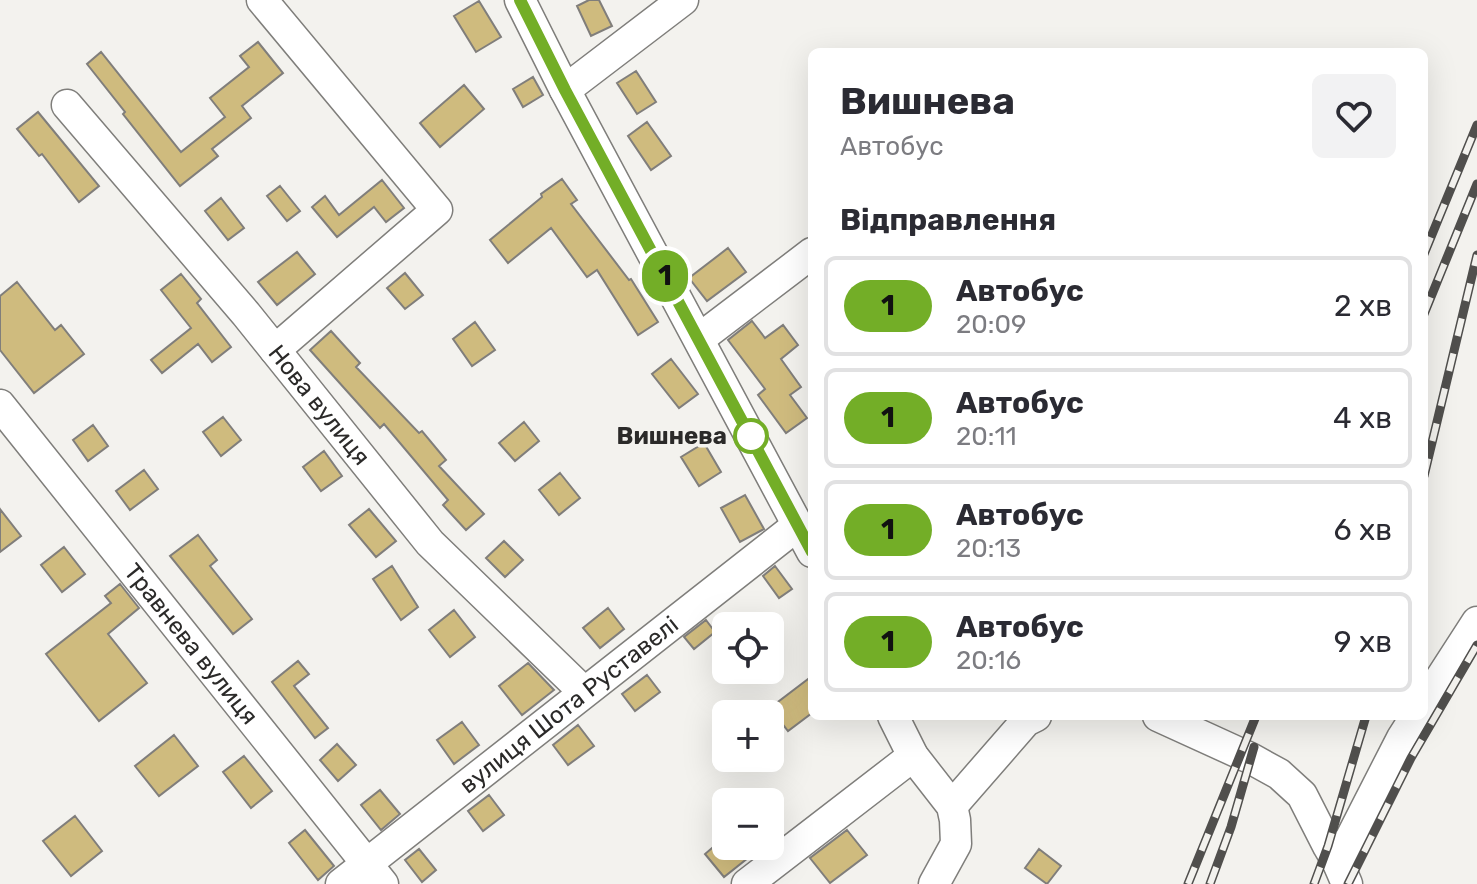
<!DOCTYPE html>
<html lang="uk">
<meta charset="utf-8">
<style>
:root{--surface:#fff;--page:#f2f2f3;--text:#2b2b33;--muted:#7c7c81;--line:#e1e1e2}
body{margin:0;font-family:Rubik,sans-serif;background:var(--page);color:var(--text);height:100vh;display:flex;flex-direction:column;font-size:30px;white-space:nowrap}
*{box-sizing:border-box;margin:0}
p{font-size:26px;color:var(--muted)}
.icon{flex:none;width:44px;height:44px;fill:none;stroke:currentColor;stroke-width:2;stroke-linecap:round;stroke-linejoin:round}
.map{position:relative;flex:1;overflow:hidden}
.details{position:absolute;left:808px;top:48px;width:620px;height:672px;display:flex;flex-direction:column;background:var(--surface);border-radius:12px;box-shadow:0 8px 32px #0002}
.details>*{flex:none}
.badge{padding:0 16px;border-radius:26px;font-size:28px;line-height:52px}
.controls{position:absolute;left:712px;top:612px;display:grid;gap:16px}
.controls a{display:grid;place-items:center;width:72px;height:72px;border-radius:12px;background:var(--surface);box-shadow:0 8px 32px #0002;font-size:40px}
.map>.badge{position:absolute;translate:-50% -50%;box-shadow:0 0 0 4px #fff}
h2{padding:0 32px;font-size:30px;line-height:72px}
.round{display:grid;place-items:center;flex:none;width:84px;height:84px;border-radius:12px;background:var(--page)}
.overview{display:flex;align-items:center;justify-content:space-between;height:136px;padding:0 32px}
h1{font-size:38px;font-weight:700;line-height:60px}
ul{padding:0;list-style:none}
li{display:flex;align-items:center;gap:24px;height:100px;margin:0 16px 12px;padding:0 16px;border:4px solid var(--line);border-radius:12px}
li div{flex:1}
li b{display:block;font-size:30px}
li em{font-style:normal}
li .badge{min-width:88px;font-weight:700;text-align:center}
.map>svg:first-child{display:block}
.building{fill:#cfbb7e;stroke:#807e7b;stroke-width:2}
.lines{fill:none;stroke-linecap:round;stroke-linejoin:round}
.minor-casing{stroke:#7f7e7b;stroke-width:33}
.minor{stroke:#fff;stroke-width:30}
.rail-casing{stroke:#504f4d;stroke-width:9}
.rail{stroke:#f3f2ee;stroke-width:6;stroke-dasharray:18;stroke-linecap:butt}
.line-casing{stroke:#fff;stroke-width:18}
.line{stroke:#73ae27;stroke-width:12}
.stop-dot{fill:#fff;stroke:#73ae27;stroke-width:4}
.labels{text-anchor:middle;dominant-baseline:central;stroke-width:7;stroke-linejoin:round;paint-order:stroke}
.street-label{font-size:24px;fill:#2b2a29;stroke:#f3f2ee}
.stop-label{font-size:24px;font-weight:bold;fill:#2b2a29;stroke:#f3f2ee;text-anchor:end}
</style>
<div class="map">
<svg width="1477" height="884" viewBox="0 0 1477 884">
<rect width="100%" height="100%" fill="#f3f2ee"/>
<path class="building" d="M589,0H599L612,26L591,36L577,6Z
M479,1L501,37L476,52L454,16Z
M258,42L283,73L242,106L251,118L212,149L218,156L180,186L123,114L125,112L87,64L101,52L181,152L225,117L210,98L249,67L240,56Z
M636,71L656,102L637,114L617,83Z
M533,77L543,95L523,107L513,89Z
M464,85L484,109L440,147L420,123Z
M38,112L99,186L79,202L42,154L39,156L17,129Z
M647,122L671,156L651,170L628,136Z
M562,179L577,200L571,204L629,280L631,279L658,322L638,335L597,270L587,277L551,228L508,263L490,240L542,197L541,194Z
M382,180L404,208L386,222L374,207L337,237L312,207L325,196L339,215Z
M280,186L300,211L287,221L267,196Z
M221,198L244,228L228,240L205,211Z
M728,248L746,272L707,301L689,278Z
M297,252L315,274L277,305L258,282Z
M405,273L423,295L405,309L387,288Z
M181,274L201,299L197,303L231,347L212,362L198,344L162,373L151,360L191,328L161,290Z
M17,282L55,330L61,325L84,354L34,393L0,350V296Z
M752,321L765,338L783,325L798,345L781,359L801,387L790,395L807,418L786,433L758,395L765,389L728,340Z
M475,322L495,350L472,366L453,339Z
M331,331L360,363L356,367L419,433L422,431L446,460L439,466L484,514L466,530L443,505L448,500L384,424L380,428L310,350Z
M671,359L698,394L679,408L652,374Z
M223,417L241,440L221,456L203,432Z
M524,422L539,441L515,461L499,443Z
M93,425L108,446L88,461L73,440Z
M704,443L721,472L699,486L681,457Z
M324,451L342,476L321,491L303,467Z
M144,470L158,489L130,510L116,491Z
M560,473L580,498L559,515L539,490Z
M745,495L764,529L740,542L721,508Z
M0,509L21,536L0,552Z
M369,509L396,541L376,557L349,525Z
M198,535L217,560L210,566L252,619L233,634L170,556Z
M504,541L523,560L505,577L486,558Z
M64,547L85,574L62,592L41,565Z
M392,566L418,607L401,620L373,579Z
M775,566L792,589L779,598L763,576Z
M120,584L139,608L108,634L147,683L99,721L46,654L111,603L105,596Z
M608,608L624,629L600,648L583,628Z
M454,610L475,637L450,657L429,630Z
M706,620L715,632L694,649L684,637Z
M298,661L309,674L294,686L328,728L315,738L272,682Z
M528,663L554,690L522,715L499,686Z
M647,675L660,692L635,711L622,694Z
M812,676V713L788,731L770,708Z
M462,722L479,745L454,764L437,740Z
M578,725L594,746L568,765L553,745Z
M174,735L198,766L159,796L135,766Z
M337,744L356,765L338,781L320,760Z
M244,756L272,791L251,808L223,772Z
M380,790L400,814L381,830L361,805Z
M489,795L504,815L483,831L468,811Z
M75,816L102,851L71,876L43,841Z
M305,830L334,866L318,880L289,843Z
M847,830L867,855L830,883L810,858Z
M726,836V846H763L724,877L705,854Z
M419,849L436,870L422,882L405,860Z
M1039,849L1061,866L1047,884L1025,868Z"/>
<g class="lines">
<defs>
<g id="minor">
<path d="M262,0L437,210L275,350"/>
<path d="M520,0L565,90L812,552"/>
<path d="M565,90L683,0"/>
<path id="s1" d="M67,105L246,314L430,543L584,692"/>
<path d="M699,339L812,253"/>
<path id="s2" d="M0,405L383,884"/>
<path d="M1424,704L1477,622"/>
<path d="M893,716L913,756L952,806L955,820L956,844L934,884"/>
<path d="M1158,716L1250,758L1279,774L1302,795L1328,846L1338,863L1347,884"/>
<path d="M952,806L1026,721L1036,716"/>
<path d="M1338,863L1402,738L1416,716"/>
<path id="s3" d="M341,884L798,525"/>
<path d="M747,884L913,756"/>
</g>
</defs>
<use href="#minor" class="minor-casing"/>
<use href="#minor" class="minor"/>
<defs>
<path id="rail" d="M1424,254L1477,125
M1424,314L1477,184
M1424,476L1477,255
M1188,884L1256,716
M1210,884L1231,827L1254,747
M1314,884L1328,846L1366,716
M1348,884L1411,758L1477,645"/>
</defs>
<use href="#rail" class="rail-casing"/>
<use href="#rail" class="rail"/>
</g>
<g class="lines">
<defs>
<path id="line" d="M520,0L565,90L812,552"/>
</defs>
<use href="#line" class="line-casing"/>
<use href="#line" class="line"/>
</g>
<circle class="stop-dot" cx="751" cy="436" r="16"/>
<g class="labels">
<g class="street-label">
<text stroke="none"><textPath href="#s1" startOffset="392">Нова вулиця</textPath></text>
<text stroke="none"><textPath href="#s2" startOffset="306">Травнева вулиця</textPath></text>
<text stroke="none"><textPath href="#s3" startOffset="290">вулиця Шота Руставелі</textPath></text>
</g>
<g class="stop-label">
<text x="727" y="436">Вишнева</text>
</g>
</g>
</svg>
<div class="controls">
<a><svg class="icon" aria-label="locate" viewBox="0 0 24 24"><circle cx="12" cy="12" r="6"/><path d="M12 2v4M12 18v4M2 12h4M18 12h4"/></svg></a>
<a>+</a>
<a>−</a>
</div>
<b class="badge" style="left:665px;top:276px;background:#73ae27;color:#111">1</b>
<section class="details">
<div class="overview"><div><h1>Вишнева</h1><p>Автобус</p></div><a class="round"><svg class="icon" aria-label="heart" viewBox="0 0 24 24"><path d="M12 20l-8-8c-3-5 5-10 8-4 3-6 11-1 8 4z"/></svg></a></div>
<h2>Відправлення</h2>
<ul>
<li><span class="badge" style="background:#73ae27;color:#111">1</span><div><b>Автобус</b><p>20:09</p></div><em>2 хв</em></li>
<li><span class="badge" style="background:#73ae27;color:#111">1</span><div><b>Автобус</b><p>20:11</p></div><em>4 хв</em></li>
<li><span class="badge" style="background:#73ae27;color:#111">1</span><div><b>Автобус</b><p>20:13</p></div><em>6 хв</em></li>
<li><span class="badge" style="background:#73ae27;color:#111">1</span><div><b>Автобус</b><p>20:16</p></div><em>9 хв</em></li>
</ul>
</section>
</div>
